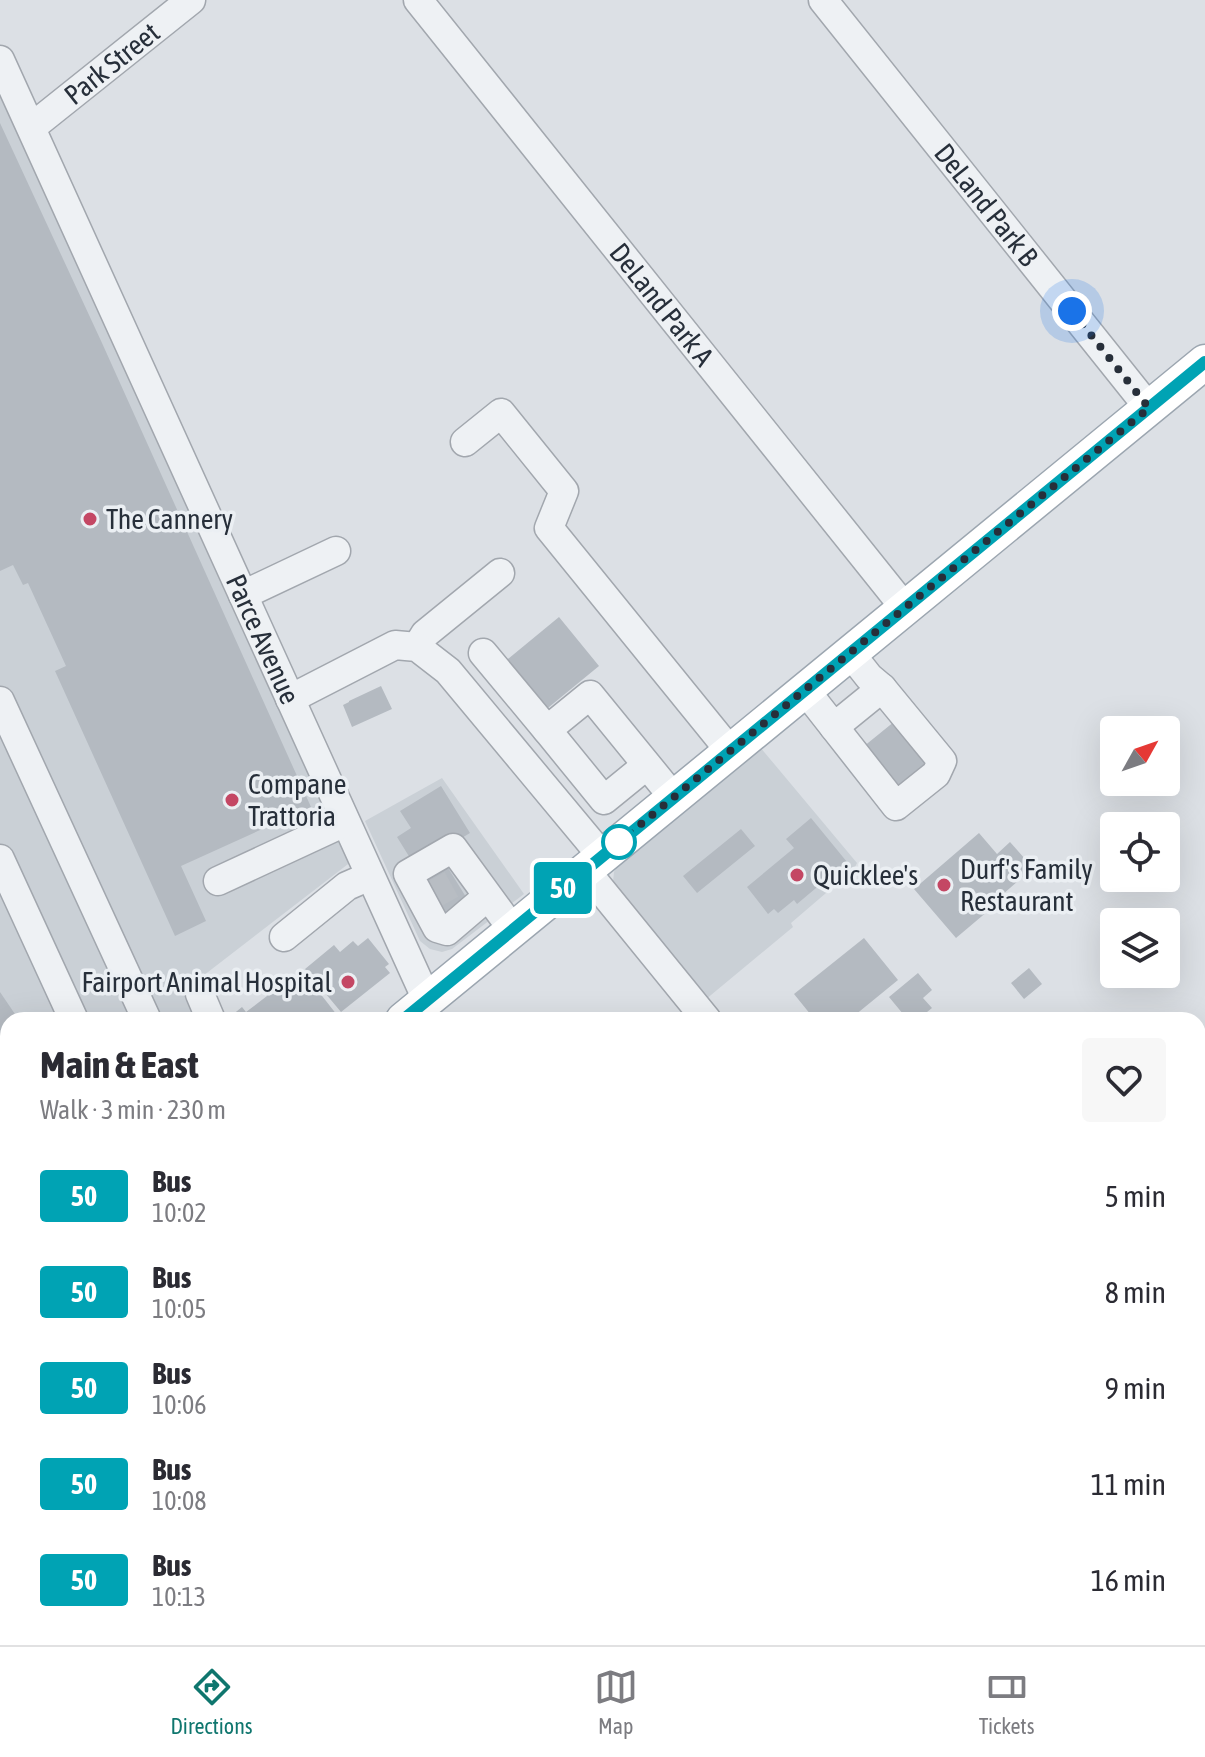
<!DOCTYPE html>
<meta charset="utf-8">
<style>
:root{--surface:#fff;--page:#f7f7f7;--text:#2b2b33;--muted:#7c7c81;--line:#e1e1e2;--accent:#0f766e}
body{margin:0;font-family:"Asap Condensed",sans-serif;background:var(--page);color:var(--text);height:100vh;display:flex;flex-direction:column;font-size:30px;white-space:nowrap}
*{box-sizing:border-box;margin:0}
p{font-size:26px;color:var(--muted)}
.icon{flex:none;width:44px;height:44px;fill:none;stroke:currentColor;stroke-width:2;stroke-linecap:round;stroke-linejoin:round}
.map{position:relative;flex:1;overflow:hidden}
.side{position:absolute;left:0px;top:1012px;width:1206px;height:634px;display:flex;flex-direction:column;background:var(--surface);border-radius:24px 24px 0 0;box-shadow:0 8px 32px #0002}
.side>*{flex:none}
.badge{padding:0 16px;border-radius:6px;font-size:28px;line-height:52px}
.needle{width:52px;rotate:50deg}
.controls{position:absolute;left:1100px;top:716px;display:grid;gap:16px}
.controls a{display:grid;place-items:center;width:80px;height:80px;border-radius:8px;background:var(--surface);box-shadow:0 8px 32px #0002;font-size:40px}
.you{position:absolute;width:40px;height:40px;margin:-20px;border:6px solid #fff;border-radius:50%;background:#1a73e8;box-shadow:0 0 0 12px #1a73e833}
.map>.badge{position:absolute;translate:-50% -50%;box-shadow:0 0 0 4px #fff}
.round{display:grid;place-items:center;flex:none;width:84px;height:84px;border-radius:8px;background:var(--page)}
.head{display:flex;align-items:center;justify-content:space-between;height:136px;padding:0 40px}
h1{font-size:38px;font-weight:700;line-height:60px}
ul{padding:0;list-style:none}
li{display:flex;align-items:center;gap:24px;height:96px;padding:0 40px}
li div{flex:1}
li b{display:block;font-size:30px}
li em{font-style:normal}
li .badge{min-width:88px;font-weight:700;text-align:center}
.tabs{display:flex;justify-content:space-around;align-items:center;height:112px;border-top:2px solid var(--line);background:var(--surface);font-size:22px;color:var(--muted)}
.tabs a{display:grid;justify-items:center;gap:4px}
.tabs .on{color:var(--accent)}
.map>svg:first-child{display:block}
.built{fill:#cad0d6}
.lines{fill:none;stroke-linecap:round;stroke-linejoin:round}
.stream{stroke:#99b1c3;stroke-width:7}
.building{fill:#b4bac1}
.minor-tunnel{stroke:#b8bdc3;stroke-width:28;stroke-dasharray:28 14;stroke-linecap:butt}
.minor-casing{stroke:#a2a7ae;stroke-width:31}
.major-casing{stroke:#9ca6b0;stroke-width:37}
.minor{stroke:#eef1f4;stroke-width:28}
.major{stroke:#fff;stroke-width:34}
.line-casing{stroke:#fff;stroke-width:18}
.line{stroke:#00a3b4;stroke-width:12}
.walk{stroke:#272f3a;stroke-width:8;stroke-dasharray:0 14.4}
.poi-dot{fill:#c44764;stroke:#ebeff3;stroke-width:3}
.stop-dot{fill:#fff;stroke:#00a3b4;stroke-width:4}
.labels{text-anchor:middle;dominant-baseline:central;stroke-width:7;stroke-linejoin:round;paint-order:stroke}
.street-label{font-size:28px;fill:#272f3a;stroke:#ebeff3}
.poi-label{font-size:28px;fill:#272f3a;stroke:#ebeff3;text-anchor:start}
</style>
<div class="map">
<svg width="1205" height="1645" viewBox="0 0 1205 1645">
<rect width="100%" height="100%" fill="#dce0e5"/>
<path class="built" d="M0,91L352,861L186,989L199,1020H8V1311L0,1317Z
M760,747L857,863L854,869L791,923L793,927L705,1000L617,892L613,882L614,872L620,862Z
M442,778L524,894L452,949L442,952L430,949L420,941L365,821Z"/>
<g class="lines">
<path class="stream" d="M218,1638L221,1645"/>
</g>
<path class="building" d="M0,123L102,343L311,807L181,866L206,921L175,936L55,671L66,666L28,583L23,585L13,565L0,571Z
M559,617L599,666L543,712L503,663Z
M381,686L392,709L352,727L343,705L349,702V701Z
M900,717L935,760L898,790L863,747Z
M441,786L470,833L415,866L397,837L411,828L400,811Z
M811,818L847,862L797,904L794,900L778,913L774,909L768,914L747,887L794,848L786,839Z
M741,829L755,846L697,893L683,876Z
M979,833L997,854L1010,842L1033,868L986,909L988,911L956,938L914,889Z
M442,858L469,902L440,919L413,875Z
M368,938L389,964L385,967L390,973L341,1012L305,969L334,945L340,952L353,941L358,946Z
M864,938L898,980L849,1020H815L794,994Z
M1029,968L1042,984L1024,999L1011,983Z
M918,973L932,990L923,998L932,1008L917,1020H908L889,997Z
M278,978L289,993L308,978L337,1015L331,1020H226L242,1007L246,1012L267,996L263,990Z
M0,992L19,1020H8V1202L0,1190Z
M8,1413V1451L0,1441V1419Z
M0,1586L8,1615V1638H13L15,1645H0Z
M87,1638H196L198,1645H88Z
M1003,1638H1096L1099,1642L1095,1645H994Z"/>
<g class="lines">
<path class="minor-tunnel" d="M427,898L456,882"/>
<defs>
<g id="minor">
<path id="s1" d="M418,0L905,608"/>
<path id="s2" d="M823,0L1149,408"/>
<path id="s3" d="M0,60L427,1000"/>
<path id="s4" d="M32,127L191,0"/>
<path d="M465,442L501,413L564,491L549,528L730,751"/>
<path d="M243,595L336,551"/>
<path d="M417,647L425,634L500,573"/>
<path d="M483,653L547,730"/>
<path d="M805,690L834,727L882,688L869,677L850,653"/>
<path d="M290,699L395,645L417,647L448,671L602,856"/>
<path d="M0,701L147,1020"/>
<path d="M834,727L896,806L936,774L942,761L882,688"/>
<path d="M647,765L604,800L547,730L590,695L674,798"/>
<path d="M0,859L74,1020"/>
<path d="M585,870L707,1020"/>
<path d="M218,881L345,822"/>
<path d="M488,896L447,931L437,928L408,874L453,848L513,930"/>
<path d="M284,937L347,886L370,876"/>
<path d="M200,994L211,1020"/>
<path d="M1198,1079L1205,1088"/>
<path d="M0,1288L8,1282"/>
<path d="M0,1477L8,1489"/>
<path d="M1198,1621L1205,1630"/>
<path d="M53,1638L55,1645"/>
<path d="M461,1638L464,1645"/>
<path d="M632,1638L636,1645"/>
<path d="M506,1645L521,1638"/>
<path d="M1126,1645L1134,1638"/>
</g>
<path id="major" d="M403,1020L1205,362
M0,1347L8,1341"/>
</defs>
<use href="#minor" class="minor-casing"/>
<use href="#major" class="major-casing"/>
<use href="#minor" class="minor"/>
<use href="#major" class="major"/>
</g>
<g class="lines">
<defs>
<path id="line" d="M403,1020L1205,362"/>
</defs>
<use href="#line" class="line-casing"/>
<use href="#line" class="line"/>
<path class="walk" d="M619,842L1149,408L1072,311"/>
</g>
<g class="poi-dot">
<circle cx="90" cy="519" r="8"/>
<circle cx="232" cy="800" r="8"/>
<circle cx="797" cy="875" r="8"/>
<circle cx="944" cy="885" r="8"/>
<circle cx="348" cy="982" r="8"/>
</g>
<circle class="stop-dot" cx="619" cy="842" r="16"/>
<g class="labels">
<g class="street-label">
<text stroke="none"><textPath href="#s4" startOffset="102">Park Street</textPath></text>
<text stroke="none"><textPath href="#s2" startOffset="262">DeLand Park B</textPath></text>
<text stroke="none"><textPath href="#s1" startOffset="390">DeLand Park A</textPath></text>
<text stroke="none"><textPath href="#s3" startOffset="636">Parce Avenue</textPath></text>
</g>
<g class="poi-label">
<text x="106" y="519">The Cannery</text>
<text x="248" y="784">Compane<tspan x="248" dy="32">Trattoria</tspan></text>
<text x="960" y="869">Durf's Family<tspan x="960" dy="32">Restaurant</tspan></text>
<text x="813" y="875">Quicklee's</text>
<text x="332" y="982" text-anchor="end">Fairport Animal Hospital</text>
</g>
</g>
</svg>
<div class="controls">
<a><svg class="needle" viewBox="-14 -14 28 28"><path d="M0-13l5 13h-10z" fill="#e53935"/><path d="M0 13l5-13h-10z" fill="#7c7c81"/></svg></a>
<a><svg class="icon" aria-label="locate" viewBox="0 0 24 24"><circle cx="12" cy="12" r="6"/><path d="M12 2v4M12 18v4M2 12h4M18 12h4"/></svg></a>
<a><svg class="icon" aria-label="layers" viewBox="0 0 24 24"><path d="M12 4l9 5-9 5-9-5zM3 14l9 5 9-5"/></svg></a>
</div>
<div class="you" style="left:1072px;top:311px"></div>
<b class="badge" style="left:563px;top:888px;background:#00a3b4;color:#fff">50</b>
<section class="side">
<div class="head"><div><h1>Main &amp; East</h1><p>Walk · 3 min · 230 m</p></div><a class="round"><svg class="icon" aria-label="heart" viewBox="0 0 24 24"><path d="M12 20l-8-8c-3-5 5-10 8-4 3-6 11-1 8 4z"/></svg></a></div>
<ul>
<li><span class="badge" style="background:#00a3b4;color:#fff">50</span><div><b>Bus</b><p>10:02</p></div><em>5 min</em></li>
<li><span class="badge" style="background:#00a3b4;color:#fff">50</span><div><b>Bus</b><p>10:05</p></div><em>8 min</em></li>
<li><span class="badge" style="background:#00a3b4;color:#fff">50</span><div><b>Bus</b><p>10:06</p></div><em>9 min</em></li>
<li><span class="badge" style="background:#00a3b4;color:#fff">50</span><div><b>Bus</b><p>10:08</p></div><em>11 min</em></li>
<li><span class="badge" style="background:#00a3b4;color:#fff">50</span><div><b>Bus</b><p>10:13</p></div><em>16 min</em></li>
</ul>
</section>
</div>
<nav class="tabs">
<a class="on"><svg class="icon" aria-label="directions" viewBox="0 0 24 24"><path d="M12 3l9 9-9 9-9-9zM9 14v-3h6M13 9l2 2-2 2"/></svg>Directions</a>
<a><svg class="icon" aria-label="map" viewBox="0 0 24 24"><path d="M3 6l6-2 6 2 6-2v14l-6 2-6-2-6 2zM9 4v14M15 6v14"/></svg>Map</a>
<a><svg class="icon" aria-label="tickets" viewBox="0 0 24 24"><path d="M3 7h18v10H3zM15 7v10"/></svg>Tickets</a>
</nav>
